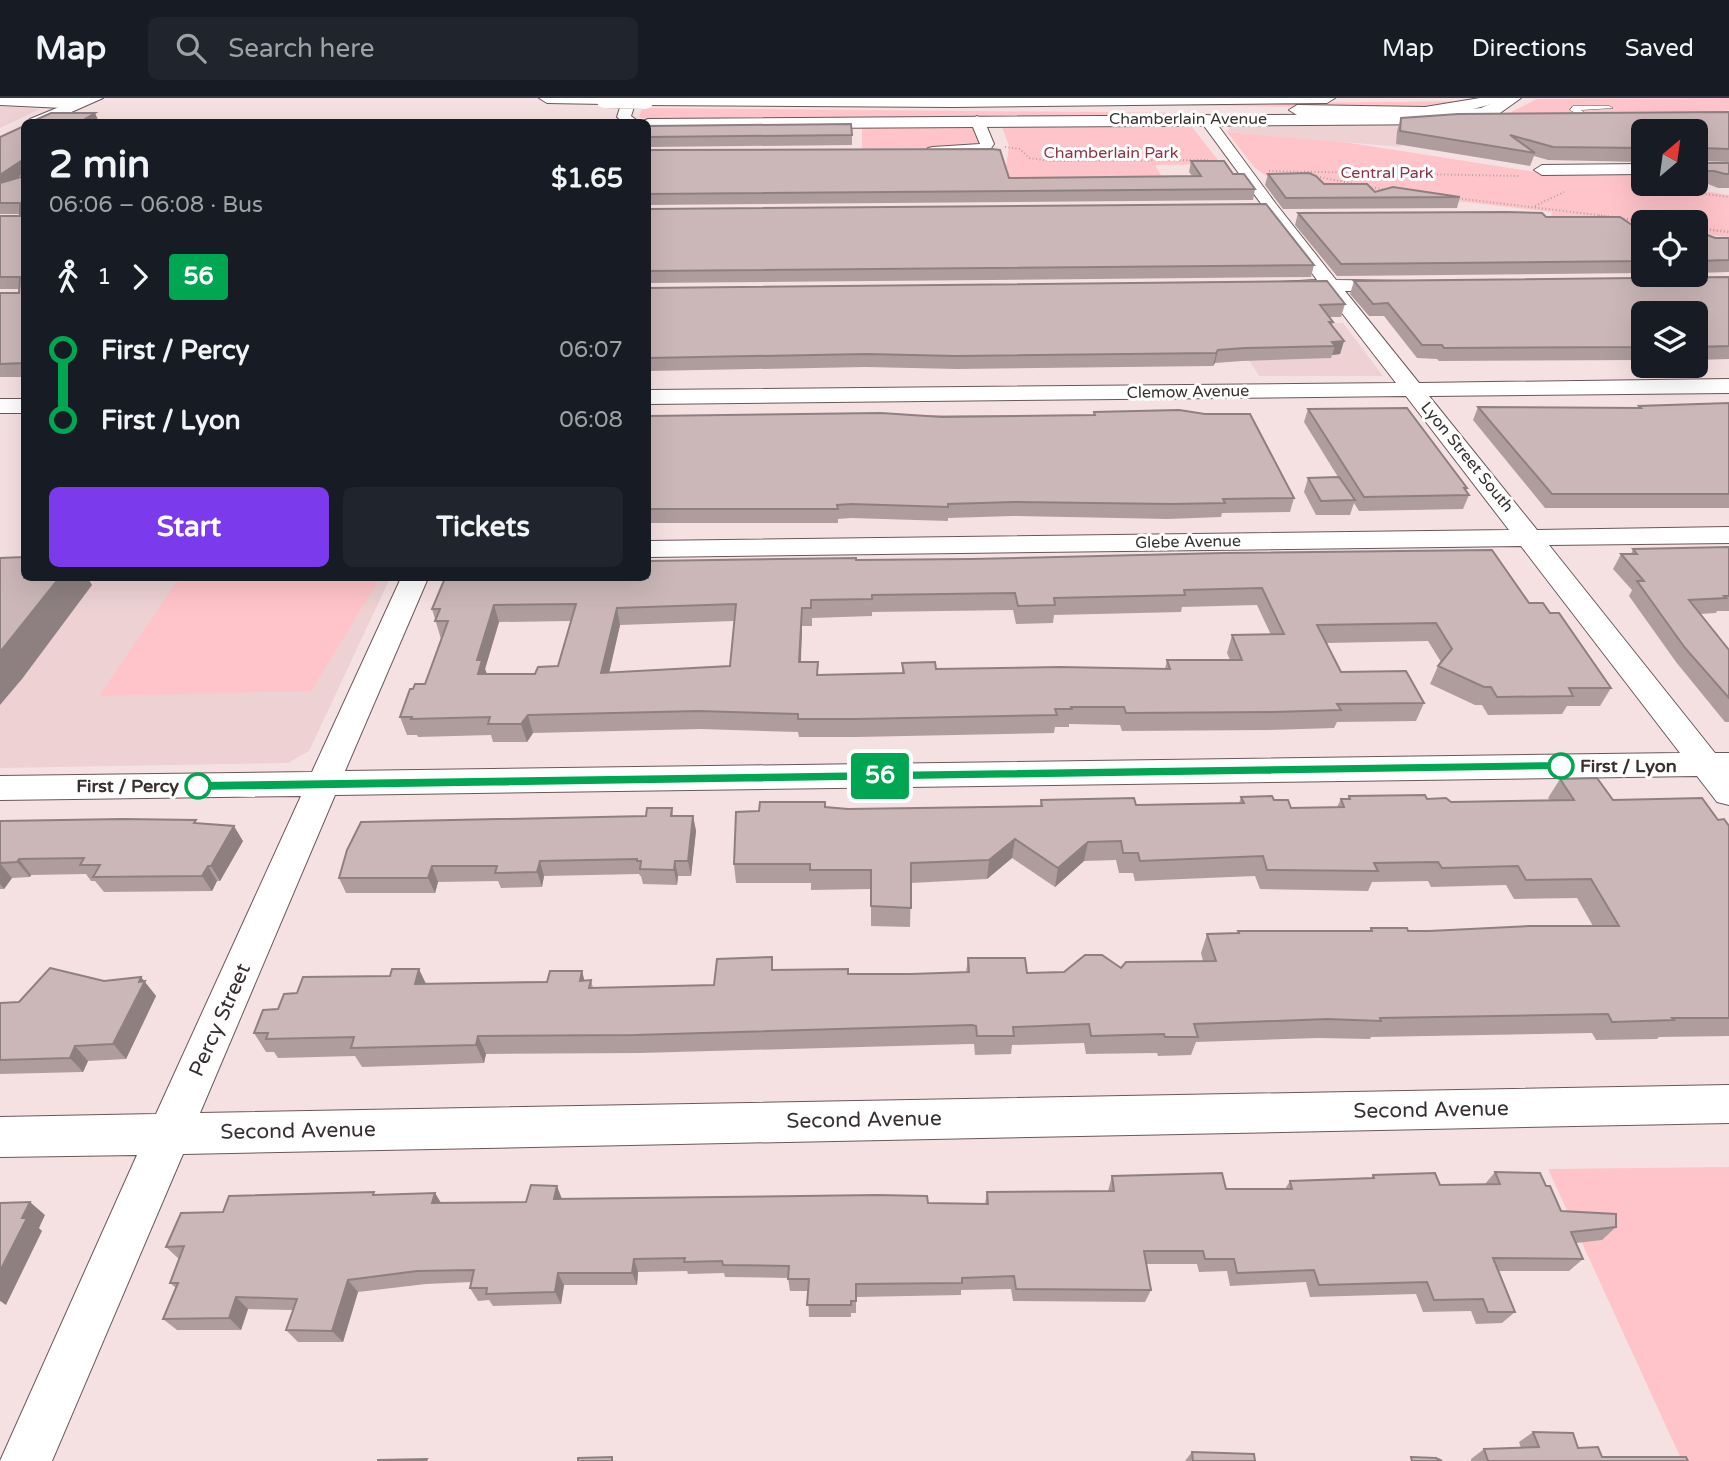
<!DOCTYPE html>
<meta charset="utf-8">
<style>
:root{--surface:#171b24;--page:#20242c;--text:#f1f3f6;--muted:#9ea1a6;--line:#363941;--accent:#7c3aed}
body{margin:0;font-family:"Varela Round",sans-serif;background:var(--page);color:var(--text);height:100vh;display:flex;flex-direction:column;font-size:26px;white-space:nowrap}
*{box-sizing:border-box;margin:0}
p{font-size:23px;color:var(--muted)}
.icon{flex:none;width:38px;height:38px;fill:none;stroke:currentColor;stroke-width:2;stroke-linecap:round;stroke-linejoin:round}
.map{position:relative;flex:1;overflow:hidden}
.sheet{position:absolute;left:21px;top:21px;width:630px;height:462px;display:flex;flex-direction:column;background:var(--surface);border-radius:10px;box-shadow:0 7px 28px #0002}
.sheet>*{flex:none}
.badge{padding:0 14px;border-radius:5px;font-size:24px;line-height:46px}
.needle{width:46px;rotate:29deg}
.buttons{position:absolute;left:1631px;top:21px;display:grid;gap:14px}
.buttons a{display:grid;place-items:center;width:77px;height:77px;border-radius:10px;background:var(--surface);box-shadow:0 7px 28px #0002;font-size:35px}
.map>.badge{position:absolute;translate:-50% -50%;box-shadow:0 0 0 4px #fff}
.legs{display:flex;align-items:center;gap:10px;height:77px;padding:0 28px;font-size:23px}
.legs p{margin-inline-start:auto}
.head{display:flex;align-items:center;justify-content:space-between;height:119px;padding:0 28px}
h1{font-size:38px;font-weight:800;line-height:52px}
.action{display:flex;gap:14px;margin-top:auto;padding:14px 28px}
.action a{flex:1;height:80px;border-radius:10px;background:var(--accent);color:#fff;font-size:28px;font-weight:800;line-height:80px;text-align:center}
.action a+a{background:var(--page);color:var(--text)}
ul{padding:0 28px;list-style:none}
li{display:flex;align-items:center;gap:24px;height:70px;font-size:26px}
li i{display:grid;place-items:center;width:10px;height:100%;margin:0 9px;background:currentColor}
li i::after{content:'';width:18px;height:18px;margin:-9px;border:5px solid;border-radius:50%;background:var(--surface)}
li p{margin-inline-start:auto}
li:first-child i{background:linear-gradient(#0000 50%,currentColor 0)}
li:last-child i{background:linear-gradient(currentColor 50%,#0000 0)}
header{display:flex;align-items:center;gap:42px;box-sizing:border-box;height:98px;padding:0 35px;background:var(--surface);border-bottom:2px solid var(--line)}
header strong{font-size:33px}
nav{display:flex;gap:38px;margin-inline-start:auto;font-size:24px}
.search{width:490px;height:63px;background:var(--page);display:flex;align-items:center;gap:18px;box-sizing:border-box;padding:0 24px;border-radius:10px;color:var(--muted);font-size:26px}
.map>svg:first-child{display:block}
.built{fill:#edd1d3}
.green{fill:#ffc4c9}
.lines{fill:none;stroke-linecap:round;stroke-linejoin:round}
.service-casing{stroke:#6a5859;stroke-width:1}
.minor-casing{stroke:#6a5859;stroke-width:2}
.primary-casing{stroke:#6a5859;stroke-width:2}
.motorway-casing{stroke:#6a5859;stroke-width:2}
.path-far1{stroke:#b2a1a2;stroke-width:2;stroke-dasharray:1 2.5;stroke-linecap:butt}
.path{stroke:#b2a1a2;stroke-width:2.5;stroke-dasharray:1 2.5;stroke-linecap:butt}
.service{fill:#fff;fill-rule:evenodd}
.minor{fill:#fff;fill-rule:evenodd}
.primary{fill:#fff;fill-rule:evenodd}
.motorway{fill:#fff;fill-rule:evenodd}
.motorway-bridge-casing{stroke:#6a5859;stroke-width:18;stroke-linecap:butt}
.motorway-bridge{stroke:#fff;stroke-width:18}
.wall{fill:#af9d9e;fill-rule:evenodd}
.shaded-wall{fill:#8e8081}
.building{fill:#cbb7b8;stroke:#8e8081;stroke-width:2;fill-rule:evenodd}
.line-1{fill:#00a651;stroke:#fff;stroke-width:2}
.stop-1-dot{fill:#fff;stroke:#00a651;stroke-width:3.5}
.labels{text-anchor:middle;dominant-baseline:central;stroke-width:6;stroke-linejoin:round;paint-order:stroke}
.far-street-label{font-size:16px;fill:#383030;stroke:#fff}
.far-park-label{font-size:16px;fill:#8d3544;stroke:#fff}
.stop-label{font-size:18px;font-weight:bold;fill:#383030;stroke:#fff;text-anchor:start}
.near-street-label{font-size:21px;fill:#383030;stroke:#fff}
</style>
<header>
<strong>Map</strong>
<div class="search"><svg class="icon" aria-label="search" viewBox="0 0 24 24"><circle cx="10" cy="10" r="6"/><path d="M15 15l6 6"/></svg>Search here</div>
<nav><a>Map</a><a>Directions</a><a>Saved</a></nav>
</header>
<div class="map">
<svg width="1729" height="1363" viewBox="0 0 1729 1363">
<rect width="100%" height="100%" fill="#f6e1e2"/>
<path class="built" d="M0,8L40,11L0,30Z
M1729,23L1696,33H1643L1402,46L1401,49L1227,34L1233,26Z
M1226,225H1343L1383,278H1259Z
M0,478L24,480H390L309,653L288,665L0,670Z"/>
<path class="green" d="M1729,0V12L1711,15L1505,17L1537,1Z
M1473,3L1415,10L1131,7Z
M642,10L1199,15L1204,18L646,21L639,19Z
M1177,27L1192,29L1221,66L1155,67L1163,80L1004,82L1009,48L1002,29Z
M862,28H965L975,31L979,42L977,48L962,50L862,51Z
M1227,34L1344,44L1548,76L1634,74L1643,78V86H1661L1729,97V139L1696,136V124H1643V135L1558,120L1551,118L1552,114L1466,104L1389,100L1266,78L1254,69Z
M380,480L311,593L99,598L178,482Z
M1729,1069V1363H1682L1548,1071Z"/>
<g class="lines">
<defs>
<path id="service" d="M1573,8H1609L1613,10L1581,12L1592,20L1588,22L1570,12Z"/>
<path id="minor" d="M623,0H637L631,18L639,24H623L617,19Z
M1206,17L1211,18L1276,106L1336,182L1405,183L1407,187L1405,191L1398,193H1345L1419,285L1729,281V295L1429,298L1537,432L1729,429V445L1549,447L1715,655H1729V707L1717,704L1697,678L335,697L200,1015L1729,987V1025L183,1056L52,1363H0L137,1057L0,1059V1019L156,1016L301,698L0,702V678L312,674L401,480H428L345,673L1680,655L1521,448L648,459V443L1509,432L1406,298L648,306V292L1396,285L1325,193L1280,192L1278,188L1280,184L1317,182L1199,21Z
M977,18L984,22L994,46L989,53L928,56L926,53L928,50L933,49L980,46L970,22Z
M1643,66V76L1542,77L1534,72L1542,67Z
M0,301H24V315H0Z"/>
<path id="primary" d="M81,0H103L49,24H28L30,21Z
M1503,0H1521L1500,15L1454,26L648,31V24H641L648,21L1422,16L1481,10Z"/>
<path id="motorway" d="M0,0H97L94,3L63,10L0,7Z
M539,0H612L613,1L605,6L547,5Z
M639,0H1335L1327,5L953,9L645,7L640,5Z
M1480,0H1503L1500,3C1435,27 1365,19 1297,17L1289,12L1297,7L1425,9Z"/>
</defs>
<use href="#service" class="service-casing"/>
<use href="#minor" class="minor-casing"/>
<use href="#primary" class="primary-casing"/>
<use href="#motorway" class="motorway-casing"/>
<path class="path-far1" d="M1005,49L1020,51L1029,60L1051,63L1208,62
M1269,73L1519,78
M1313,78L1356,86
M1368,89L1390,92
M1650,89L1729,99
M1455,100L1614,119
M1535,108L1564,94"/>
<path class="path" d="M1599,118L1652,124
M1696,130L1729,134"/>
<use href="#service" class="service"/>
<use href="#minor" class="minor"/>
<use href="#primary" class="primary"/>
<use href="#motorway" class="motorway"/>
<defs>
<path id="motorway-bridge" d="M605,1L645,2"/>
</defs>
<use href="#motorway-bridge" class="motorway-bridge-casing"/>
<use href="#motorway-bridge" class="motorway-bridge"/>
</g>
<path class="wall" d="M1729,14V64L1701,63L1702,65H1729V90H1718L1708,86L1678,87L1676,86H1696V33H1643V64L1548,62L1534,58L1530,68L1396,46L1397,33L1401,20Z
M24,28V75L17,80L24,78V279H0V195H19V191H0V118H20V116H0V39Z
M648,28L852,37V47L648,49V51Z
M648,52L1009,80L1192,78L1189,74L1191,63L1233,76L1255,91L1253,102L648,107V110Z
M1268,76L1375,94L1460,99L1457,110L1283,111L1265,87Z
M648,111L1314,167L1311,179L648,185V188Z
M1298,115L1546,119L1643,133V175L1337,178L1295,127Z
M1696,136L1715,140H1729V174L1696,175Z
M1729,179V261L1696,262V215H1643V262L1439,263L1437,261L1417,260L1384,218H1369L1350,196L1354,183Z
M648,190L1345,206L1341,219H1329L1333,224L1332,228L1344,243L1340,256L1332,257L1331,260L1242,263L1215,265L1213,268L957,271L866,269L648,273Z
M1729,305V410H1545L1473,322L1478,309L1638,310L1639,308Z
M1308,311L1467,390L1466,393L1469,397L1463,411L1359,413L1354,405L1350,417H1316L1304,394L1308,380L1338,379L1304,324Z
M1094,314L1294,400L1290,414L1222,415L1221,419L1168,421L1013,418L948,420V423L851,420L838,421V425H648V318L1093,317Z
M1729,449V513H1717L1716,515L1700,516L1729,552V624H1725L1676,564L1629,498L1632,492L1613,471L1621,456H1631L1633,451Z
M856,462L1529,505L1550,515L1611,590L1600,608H1567L1562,616L1488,617L1482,607H1475L1430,586L1438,568L1441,564L1428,543L1326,545L1341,574L1424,605L1416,623L1337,624L1334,630L1267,632L1122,633L1120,627L1069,626V629H1055L1054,635L856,639H799L798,634L701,631L533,635L527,644H493L491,637L418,639L417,637H407L400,619L413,591L425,586L441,541L432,511ZM1257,507L1271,537H1232L1227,555L1230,562H1167L1165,571H936L902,565V575L818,577L801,564L802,528H812V520L872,518V514L1013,512L1016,526L1053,525L1054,517L1181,514L1182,509ZM571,523L558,568L535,576H487L485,571L499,524ZM734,523L730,568L609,575L620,527Z
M1560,681L1613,702L1718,722L1729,728V938L1659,939L1657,941L1596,942L1592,935L1371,939L1370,941L1318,940L1196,944L1191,957L1158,958L1157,955L1086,956L1084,945L1012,947L1011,956L975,957L974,946H970L640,955L486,956L484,965L362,969L355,958L278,960L274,954H266L254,935L278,911L297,895L390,878L426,886L591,882L593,890L714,887L774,872L848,876H911L966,874L968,860L1027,875L1064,874L1203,863L1201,855L1207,836L1237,835L1238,833H1369L1371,830L1408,833L1593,828L1577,800L1514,801L1506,787L1431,789L1428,783L1372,784L1368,793L1260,791L1255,778L1135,783L1133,775H1119L1116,762L1084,763L1055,789L1012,760L987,781L911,785L910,829L871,828V791L811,792V785H736L734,766L826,709L848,711L1040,708L1041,702L1136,707L1239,705L1241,699L1274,702L1291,710L1337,709L1341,701H1347L1349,698L1427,701L1451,704L1550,702L1548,700Z
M672,710L673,718H693L696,733L691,778H678L677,787L643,786L641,778H640L639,776L544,778L542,789L501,790L498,783L438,784L435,795H346L339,780L646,718Z
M0,723L198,726L243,743L220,783H217L212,793L104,794L95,783H91L86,776L31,777L30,779L12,780L4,791H0Z
M141,879L156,898L126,961L88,963L83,974L0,976V905L19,904L104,883Z
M1495,1074L1546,1088L1561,1113L1616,1129L1602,1142L1576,1145L1583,1161L1569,1173H1499L1515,1214L1502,1225L1476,1226L1471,1213L1423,1214L1416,1196L1310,1199L1306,1184L1230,1188L1227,1173L1199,1174L1197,1166H1146L1151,1192L1145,1204L1013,1203L1011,1191L961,1192V1197L856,1199V1215H851V1219H809L808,1193H790L788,1180L725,1179L724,1175L688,1176L687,1173L638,1174L637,1187H564L561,1206L493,1208L489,1202L478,1203L470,1190L472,1184L426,1186L358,1194L343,1244H298L286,1232L293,1212L248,1211L241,1232H177L163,1221L176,1190L170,1185L179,1161L166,1149L223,1114L376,1097L435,1095L440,1105L526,1104L562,1101L985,1106L987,1094L1108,1093L1112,1078L1226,1091H1285L1290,1083L1371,1080L1373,1077L1440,1087L1485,1086Z
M1533,1334L1602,1359L1688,1363H1471V1361L1484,1351L1521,1350L1519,1344Z
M1192,1354L1255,1363H1185Z"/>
<path class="shaded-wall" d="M95,15L99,24H80Z
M24,61V75L0,91V77Z
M1344,243L1340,256L1332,257L1335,248L1332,244Z
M1218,252L1215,265L1213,268L1216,255Z
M59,480H88L92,487L22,581L0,607V554Z
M494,507L499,524L485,571L488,579L478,576L477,562Z
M617,510L620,527L605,593L601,575Z
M802,510V528L800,582L799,564Z
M528,617L533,635L527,644L521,626Z
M693,718L696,733L691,778L688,763Z
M234,728L243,743L220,783L211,768Z
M1015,741L1012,760L987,781L989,762Z
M1088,744L1084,763L1055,789L1058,770Z
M19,761L31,777L30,779L17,764Z
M540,763L544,778L542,789L537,774Z
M675,763L678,778L677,787L674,772Z
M0,765L12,780L4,791L0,786Z
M208,768L217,783L212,793L202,778Z
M432,768L438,784L435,795L428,780Z
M419,871L428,890L415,886Z
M582,873L587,892L580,883Z
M141,879L156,898L126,961L113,946Z
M478,938L486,956L484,965L476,947Z
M75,948L88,963L83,974L70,960Z
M557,1088L562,1101H554Z
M435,1095L443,1108L432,1105Z
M30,1104L45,1117L39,1130L42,1133L6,1207L0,1203V1173L22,1120Z
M634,1161L638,1174L637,1187L632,1175Z
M558,1175L564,1187L561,1206L555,1194Z
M348,1182L358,1194L343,1244L332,1233Z
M236,1199L248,1211L241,1232L229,1220Z"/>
<path class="building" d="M1729,14V51L1702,50L1700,62L1702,65H1729V76H1725L1714,73H1696V33H1643V50L1553,49L1510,37L1535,55L1400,33L1401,20L1458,16Z
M51,15H95L80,24H31Z
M851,26L852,37L648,39V28Z
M24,28V61L0,77V39Z
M992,51L1000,52L1009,80L1201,78L1191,63H1224L1233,76H1244L1255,91L648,96V52Z
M1309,75L1316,78L1324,86H1367L1375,94L1393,89L1460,99L1286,100L1268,76Z
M24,78V265L0,266V195H19L20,179H0V118H20V105H0V85Z
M1266,106L1314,167L648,173V111Z
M1507,114L1542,115L1546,119H1620L1641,133H1643V163L1341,166L1298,115Z
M1696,136H1705L1715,140H1729V162L1696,163Z
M1729,179V248L1696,249V215H1643V249L1444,250L1442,247H1422L1388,205L1373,206L1354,183Z
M1327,183L1345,206L1320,207L1333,224H1329L1344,243L1332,244L1335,248L1245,250L1218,252L1216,255L957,258L866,256L648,260V190Z
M1729,305V396H1552L1478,309L1641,310L1639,308Z
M1407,310L1467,390H1464L1469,397L1364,399L1308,311Z
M1179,312L1205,316H1250L1294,400L1223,401L1225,405L1171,406L1014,404L948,406V409L851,406L837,407L838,411H648V318L881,315L942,319L1095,317L1094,314Z
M1339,379L1355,402L1321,403L1308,380Z
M1729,449V498H1724L1726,500L1689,502L1729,552V600L1685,550L1637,483H1644L1621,456H1637L1633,451Z
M1492,452L1529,505H1543L1550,515H1559L1611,590H1569L1573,598L1497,599L1491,589H1484L1438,568L1452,551L1436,525L1317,527L1341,574L1406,573L1424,605L1337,606L1341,612L1273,614L1126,615L1124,609H1071L1072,611H1055L1057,617L856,621H798V616L699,613L528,617L521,626H488L490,619L411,621L412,619H400L410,591H413L415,586H425L448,523H435L440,511H432L445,480H648V463L856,460V462L971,461L1224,455ZM1262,490L1284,536L1232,537L1242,562H1167L1170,571L1060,569L936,571L935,564L902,565L904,575L817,577L818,564H799L802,510H811V502L872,501V497L1015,495L1018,508L1055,507L1054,500L1185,497L1184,492ZM576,506L558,568L538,569L535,576H478L482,562H477L494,507ZM736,506L730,568L601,575L617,510Z
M24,459V480H59L0,554V460Z
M1597,680L1613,702L1702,700L1718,722L1724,721L1729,728V920H1672L1674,922L1612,924L1608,916L1380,920L1381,923L1327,921L1194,926L1198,939H1165L1164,936L1091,938L1089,926L1013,929L1014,938H977L976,928L972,927L635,937L478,938L476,947L351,950L354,939L266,941L268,935H254L263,912L278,911L284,896L297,895L303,879L390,878L392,871H419L415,886L547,884L550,873H582L580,883L591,882L589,890L714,887L717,861L772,859V872L848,871V876H911L969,874L968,860H1025L1027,875L1064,874L1085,857H1102L1121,870L1126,864L1216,863L1207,836L1239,835L1238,833H1372L1371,830H1407L1408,833H1429L1529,828H1619L1591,781L1526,782L1518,768L1442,770L1438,764L1374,765L1378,773L1267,772L1263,758L1140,763L1138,755H1123L1121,743L1088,744L1058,770L1015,741L989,762L911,765V810L871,808V772H810V766H734L736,714L759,713L760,704H825V709L848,711L987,709L1042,708L1041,702L1134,700L1136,707L1244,705L1241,699L1272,698L1274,702H1288L1291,710L1344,709L1341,701H1350L1349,698L1425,697L1427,701L1446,700L1451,704L1574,702L1560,681Z
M647,710H672L671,718H693L688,763H675L674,772L640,771L641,763H637V761L540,763L537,774L495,775L497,768H432L428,780H339L347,752L361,724L646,718Z
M123,721L196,722L194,725L234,728L211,768H208L202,778L93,779L100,767H80L84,760L19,761L17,764L0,765V723Z
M50,870L104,883L141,879L139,884L145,883L113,946L75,948L70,960L0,962V905L19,904Z
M1495,1074L1540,1075L1546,1088H1550L1561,1113L1616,1116V1129L1571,1134L1583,1161L1493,1160L1515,1214H1488L1483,1201L1434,1202L1427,1184L1319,1187L1314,1172L1237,1175L1234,1161H1205L1203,1153H1144L1151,1192L1016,1191L1014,1178L962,1180V1185L856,1186V1203H851V1207H807L809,1181H788L789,1168L723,1167L722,1163L684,1164L685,1160L634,1161L632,1175H558L555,1194L486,1196L487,1190H470L474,1172L417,1173L348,1182L332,1233L286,1232L297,1201L236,1199L229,1220L163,1221L178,1185H170L184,1148L166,1149L181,1115L223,1114L229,1098L374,1094L373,1097L435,1095L432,1105L526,1104L531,1087L557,1088L554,1101L877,1097L927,1098L928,1105L988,1106L987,1094L1114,1093L1112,1078L1222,1075L1226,1091H1292L1290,1083L1374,1080L1373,1077L1435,1075L1440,1087L1500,1086Z
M30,1104L22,1120H27L0,1173V1105Z
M1533,1334L1573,1335L1578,1350L1598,1349L1602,1359H1686L1688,1363H1488L1484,1351L1539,1349Z
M1192,1354L1254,1356L1255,1363H1193Z
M612,1359V1363H578V1360Z
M1411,1359L1436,1360L1442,1363H1412Z
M427,1361L426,1363H378V1362Z"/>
<path class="line-1" d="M1561,663L1568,668L1561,672L198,693L191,688L198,683Z"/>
<g class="stop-1-dot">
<circle cx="1561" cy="668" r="12"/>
<circle cx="198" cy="688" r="12"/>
</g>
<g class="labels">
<g class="far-street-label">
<text x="1188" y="21">Chamberlain Avenue</text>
<text transform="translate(1188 294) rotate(-1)">Clemow Avenue</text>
<text transform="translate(1467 359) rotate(51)">Lyon Street South</text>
<text transform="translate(1188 444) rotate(-1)">Glebe Avenue</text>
</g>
<g class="far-park-label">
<text x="1111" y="55">Chamberlain Park</text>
<text x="1387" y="75">Central Park</text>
</g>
<g class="stop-label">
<text x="1580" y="668">First / Lyon</text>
<text x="179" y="688" text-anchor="end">First / Percy</text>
</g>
<g class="near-street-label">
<text transform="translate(220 922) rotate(-66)">Percy Street</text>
<text transform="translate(1431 1012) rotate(-1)">Second Avenue</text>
<text transform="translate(864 1022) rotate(-1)">Second Avenue</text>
<text transform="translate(298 1033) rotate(-1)">Second Avenue</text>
</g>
</g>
</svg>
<div class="buttons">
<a><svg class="needle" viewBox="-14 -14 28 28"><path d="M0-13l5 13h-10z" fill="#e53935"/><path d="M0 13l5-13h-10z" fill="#9ea1a6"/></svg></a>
<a><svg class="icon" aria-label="locate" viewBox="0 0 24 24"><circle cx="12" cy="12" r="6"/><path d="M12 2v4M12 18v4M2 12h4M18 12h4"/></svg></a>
<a><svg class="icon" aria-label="layers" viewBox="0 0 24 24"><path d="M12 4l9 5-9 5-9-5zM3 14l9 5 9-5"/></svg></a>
</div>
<b class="badge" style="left:880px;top:678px;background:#00a651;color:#fff">56</b>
<section class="sheet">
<div class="head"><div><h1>2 min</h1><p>06:06 – 06:08 · Bus</p></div><b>$1.65</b></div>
<div class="legs"><svg class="icon" aria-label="walk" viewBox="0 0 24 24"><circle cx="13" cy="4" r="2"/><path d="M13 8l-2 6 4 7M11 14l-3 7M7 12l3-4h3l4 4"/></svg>1<svg class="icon" aria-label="forward" viewBox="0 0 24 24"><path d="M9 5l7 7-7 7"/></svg><b class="badge" style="background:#00a651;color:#fff">56</b></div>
<ul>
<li><i style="color:#00a651"></i><b>First / Percy</b><p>06:07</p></li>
<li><i style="color:#00a651"></i><b>First / Lyon</b><p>06:08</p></li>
</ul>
<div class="action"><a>Start</a><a>Tickets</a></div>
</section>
</div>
